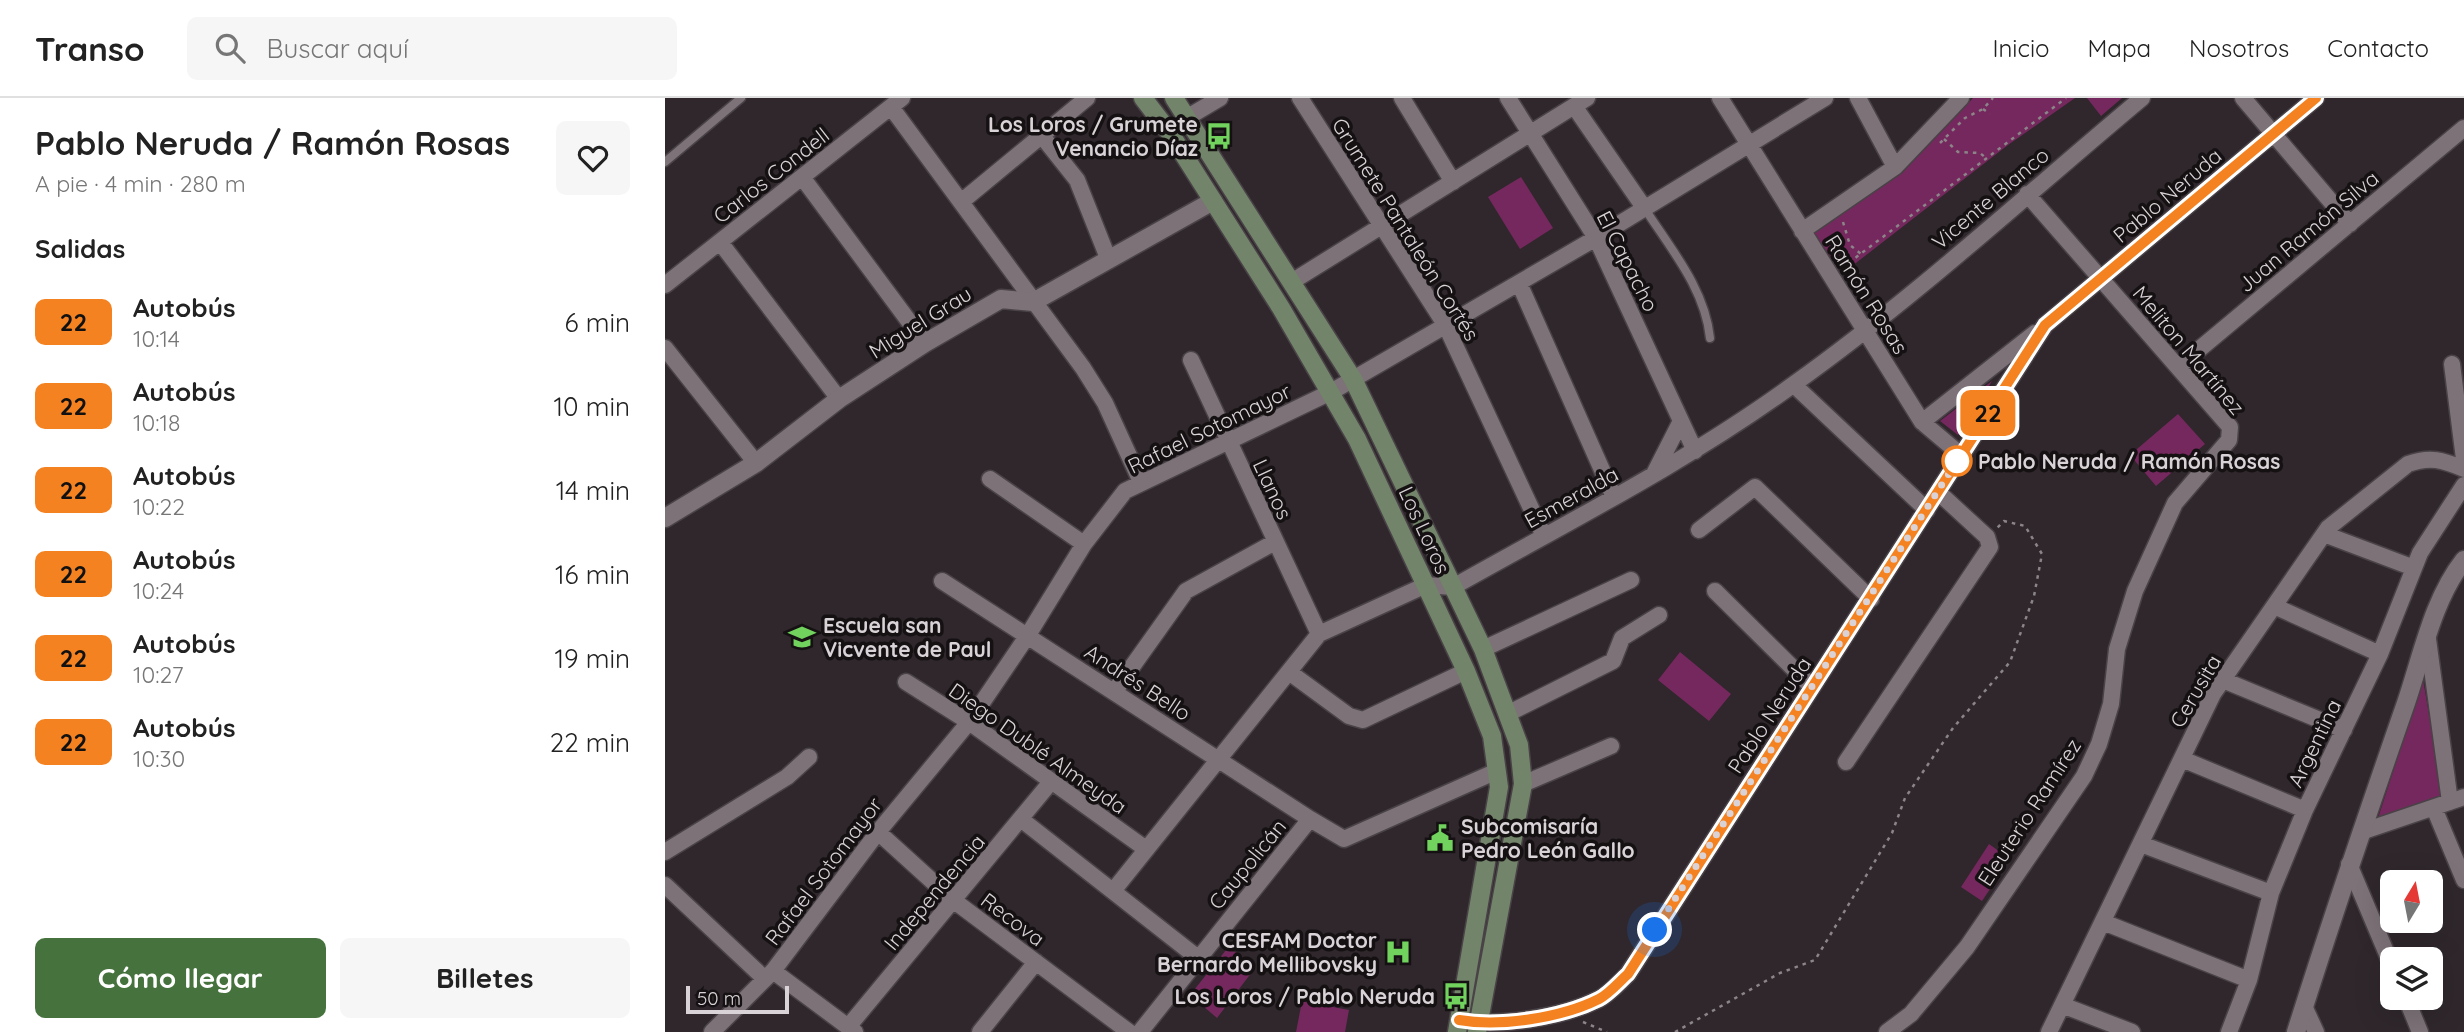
<!DOCTYPE html>
<html lang="es">
<meta charset="utf-8">
<style>
:root{--surface:#fff;--page:#f6f6f6;--text:#222;--muted:#767676;--line:#e0e0e0;--accent:#46723d}
body{margin:0;font-family:Quicksand,sans-serif;background:var(--page);color:var(--text);height:100vh;display:flex;flex-direction:column;font-size:26px;white-space:nowrap}
*{box-sizing:border-box;margin:0}
p{font-size:23px;color:var(--muted)}
.icon{flex:none;width:38px;height:38px;fill:none;stroke:currentColor;stroke-width:2;stroke-linecap:round;stroke-linejoin:round}
.map{position:relative;flex:1;overflow:hidden}
.sheet{display:flex;flex-direction:column;background:var(--surface);width:665px}
.sheet>*{flex:none}
.badge{padding:0 14px;border-radius:10px;font-size:24px;line-height:46px}
.needle{width:46px;rotate:10deg}
.tools{position:absolute;left:1715px;top:772px;display:grid;gap:14px}
.tools a{display:grid;place-items:center;width:63px;height:63px;border-radius:10px;background:var(--surface);box-shadow:0 7px 28px #0002;font-size:35px}
.scale{position:absolute;left:21px;bottom:18px;width:103px;box-sizing:border-box;padding-left:7px;border:4px solid #d9d3d7;border-top:0;font-size:19px;line-height:24px;white-space:nowrap;color:#d9d3d7;-webkit-text-stroke:5px #151113;paint-order:stroke}
.you{position:absolute;width:35px;height:35px;margin:-18px;border:5px solid #fff;border-radius:50%;background:#1a73e8;box-shadow:0 0 0 10px #1a73e833}
.map>.badge{position:absolute;translate:-50% -50%;box-shadow:0 0 0 4px #fff}
h2{padding:0 35px;font-size:26px;line-height:63px}
.round{display:grid;place-items:center;flex:none;width:74px;height:74px;border-radius:10px;background:var(--page)}
.head{display:flex;align-items:center;justify-content:space-between;height:119px;padding:0 35px}
h1{font-size:33px;font-weight:700;line-height:52px}
.cta{display:flex;gap:14px;margin-top:auto;padding:14px 35px}
.cta a{flex:1;height:80px;border-radius:10px;background:var(--accent);color:#fff;font-size:28px;font-weight:700;line-height:80px;text-align:center}
.cta a+a{background:var(--page);color:var(--text)}
ul{padding:0;list-style:none}
li{display:flex;align-items:center;gap:21px;height:84px;padding:0 35px}
li div{flex:1}
li b{display:block;font-size:26px}
li em{font-style:normal}
li .badge{min-width:77px;font-weight:700;text-align:center}
header{display:flex;align-items:center;gap:42px;box-sizing:border-box;height:98px;padding:0 35px;background:var(--surface);border-bottom:2px solid var(--line)}
header strong{font-size:33px}
nav{display:flex;gap:38px;margin-inline-start:auto;font-size:24px}
.search{width:490px;height:63px;background:var(--page);display:flex;align-items:center;gap:18px;box-sizing:border-box;padding:0 24px;border-radius:10px;color:var(--muted);font-size:26px}
main{display:flex;flex:1;min-height:0}
.map>svg:first-child{display:block}
.green{fill:#75285d}
.lines{fill:none;stroke-linecap:round;stroke-linejoin:round}
.service-casing{stroke:#494247;stroke-width:11}
.minor-casing{stroke:#494247;stroke-width:19}
.tertiary-casing{stroke:#494247;stroke-width:21}
.secondary-casing{stroke:#494247;stroke-width:21}
.path{stroke:#8b8489;stroke-width:2.5;stroke-dasharray:3.5 5;stroke-linecap:butt}
.service{stroke:#7c7278;stroke-width:8}
.minor{stroke:#7c7278;stroke-width:16}
.tertiary{stroke:#7c7278;stroke-width:18}
.secondary{stroke:#72846a;stroke-width:18}
.line-casing{stroke:#fff;stroke-width:16}
.line{stroke:#f58220;stroke-width:10}
.walk{stroke:#d9d3d7;stroke-width:7;stroke-dasharray:0 12.6}
.stop-dot{fill:#fff;stroke:#f58220;stroke-width:3.5}
.labels{text-anchor:middle;dominant-baseline:central;stroke-width:7;stroke-linejoin:round;paint-order:stroke}
.poi-label{font-size:21px;font-weight:bold;fill:#d9d3d7;stroke:#151113;text-anchor:end}
.street-label{font-size:21px;fill:#d9d3d7;stroke:#151113}
.stop-label{font-size:21px;font-weight:bold;fill:#d9d3d7;stroke:#151113;text-anchor:start}
</style>
<header>
<strong>Transo</strong>
<div class="search"><svg class="icon" aria-label="search" viewBox="0 0 24 24"><circle cx="10" cy="10" r="6"/><path d="M15 15l6 6"/></svg>Buscar aquí</div>
<nav><a>Inicio</a><a>Mapa</a><a>Nosotros</a><a>Contacto</a></nav>
</header>
<main>
<section class="sheet">
<div class="head"><div><h1>Pablo Neruda / Ramón Rosas</h1><p>A pie · 4 min · 280 m</p></div><a class="round"><svg class="icon" aria-label="heart" viewBox="0 0 24 24"><path d="M12 20l-8-8c-3-5 5-10 8-4 3-6 11-1 8 4z"/></svg></a></div>
<h2>Salidas</h2>
<ul>
<li><span class="badge" style="background:#f58220;color:#111">22</span><div><b>Autobús</b><p>10:14</p></div><em>6 min</em></li>
<li><span class="badge" style="background:#f58220;color:#111">22</span><div><b>Autobús</b><p>10:18</p></div><em>10 min</em></li>
<li><span class="badge" style="background:#f58220;color:#111">22</span><div><b>Autobús</b><p>10:22</p></div><em>14 min</em></li>
<li><span class="badge" style="background:#f58220;color:#111">22</span><div><b>Autobús</b><p>10:24</p></div><em>16 min</em></li>
<li><span class="badge" style="background:#f58220;color:#111">22</span><div><b>Autobús</b><p>10:27</p></div><em>19 min</em></li>
<li><span class="badge" style="background:#f58220;color:#111">22</span><div><b>Autobús</b><p>10:30</p></div><em>22 min</em></li>
</ul>
<div class="cta"><a>Cómo llegar</a><a>Billetes</a></div>
</section>
<div class="map">
<svg width="1799" height="934" viewBox="0 0 1799 934">
<rect width="100%" height="100%" fill="#2f272c"/>
<path class="green" d="M1308,0H1410L1343,47L1178,175L1148,135L1237,75Z
M1422,0H1457L1436,18Z
M856,79L888,130L855,151L823,99Z
M1327,283L1293,337L1275,323Z
M1513,316L1540,346L1491,388L1465,357Z
M1015,554L1066,596L1044,623L993,582Z
M1758,581L1778,699L1713,720Z
M1324,746L1345,761L1317,803L1296,789Z
M561,852L570,854L590,870L552,920L525,897Z
M637,903L684,912L680,934H631Z"/>
<g class="lines">
<defs>
<path id="service" d="M0,64L76,0
M980,111C1006,151 1040,191 1045,240"/>
<path id="minor" d="M635,0L781,228L879,438
M737,0L788,84
M843,0L931,140L1030,353
M1055,0L1257,324L1296,357
M1193,0L1230,69
M1578,0L1685,126
M909,8L980,111
M226,9L418,270L440,305L476,384
M523,19L555,0
M377,38L412,82L443,160
M137,79L260,245
M296,104L422,0
M1137,133L1230,69L1296,0
M55,144L174,301
M628,183L922,0
M854,185L949,399
M0,187L237,0
M0,250L91,365
M526,262L654,536
M1787,266L1799,361
M1513,269L1799,30
M1129,287L1262,412
M1257,324L1370,235
M989,376L1016,323
M325,381L419,446
M1034,432L1090,389L1206,501
M1659,436L1749,470
M277,483L645,721
M1050,493L1147,589
M1609,508L1715,556
M1763,541L1785,704
M818,551L966,482
M624,574L684,618L698,622L801,573
M1558,582L1679,632
M241,584L304,624L481,751
M449,594L521,493L610,444
M842,616L948,563L957,540L994,517
M1517,661L1640,712
M1181,664L1325,449L1322,439L1273,394
M858,686L946,648
M1769,710L1799,782
M357,722L533,860
M213,734L288,802L464,934
M1696,734L1799,699
M1476,746L1606,795
M0,754L122,679L144,659
M1684,766L1727,868
M0,787L100,881
M448,793L654,536L761,487L788,489C903,424 1022,364 1129,286C1251,199 1362,96 1477,0
M1438,824L1584,882
M108,873L190,934
M1741,900L1755,934
M1397,907L1467,934
M1639,908L1651,934
M794,922C835,929 896,920 934,901C944,896 954,885 963,876L1380,227L1651,0
M183,929L385,685
M47,934L108,873L213,734L304,624L363,537L419,446L460,393L666,294L931,140L1160,0
M315,934L371,864
M475,934L645,721L679,741L832,673
M1222,934L1246,916L1302,849L1419,678L1434,646L1446,606L1452,551L1470,493L1510,405L1564,342L1565,329L1362,96
M1384,934L1548,596L1663,430L1743,366C1765,358 1778,362 1799,371
M1564,934L1584,882L1606,795L1640,712L1715,556L1755,455L1799,387"/>
<path id="tertiary" d="M0,420L91,365L174,301L260,245L336,201L368,204L548,103
M1631,934C1666,823 1703,714 1741,605C1757,558 1768,501 1799,462"/>
<path id="secondary" d="M478,0L505,35L616,210L692,341L801,573L827,638L834,689L792,934
M509,0L688,281L818,551L854,647L858,686L812,934"/>
</defs>
<use href="#service" class="service-casing"/>
<use href="#minor" class="minor-casing"/>
<use href="#tertiary" class="tertiary-casing"/>
<use href="#secondary" class="secondary-casing"/>
<path class="path" d="M1318,11L1325,16
M1279,41L1293,54L1315,55L1321,60
M1275,45L1300,20L1318,11L1328,0
M1178,124L1185,147L1196,156
M1177,170L1401,0
M918,924L942,934
M1010,934L1115,875L1150,862L1227,735L1240,700L1288,630L1345,564L1369,498L1377,456L1360,428L1339,423L1332,430"/>
<use href="#service" class="service"/>
<use href="#minor" class="minor"/>
<use href="#tertiary" class="tertiary"/>
<use href="#secondary" class="secondary"/>
</g>
<g class="lines">
<defs>
<path id="line" d="M794,922C835,929 896,920 934,901C944,896 954,884 963,876L1380,227L1651,0"/>
</defs>
<use href="#line" class="line-casing"/>
<use href="#line" class="line"/>
<path class="walk" d="M990,832L1296,357L1292,363"/>
</g>
<defs>
<symbol id="bus-bare" viewBox="-9 -9 18 18"><path d="M-5-6H5V4H4V6H2V4H-2V6H-4V4H-5ZM-3.5-4V0h7V-4ZM-3.5 1.2v1.5H-2V1.2ZM2 1.2v1.5H3.5V1.2Z" fill="#71d35e" stroke="#151113" stroke-width="2.5" paint-order="stroke"/></symbol>
<symbol id="school-bare" viewBox="-9 -9 18 18"><path d="M0-5L7-2L0 1L-7-2ZM-4 1L0 2.5L4 1V4Q0 6-4 4Z" fill="#71d35e" stroke="#151113" stroke-width="2.5" paint-order="stroke"/></symbol>
<symbol id="civic-bare" viewBox="-9 -9 18 18"><path d="M-.6-6.5H3V-4.5H.6V-3L4-1V1h2V6H-6V1h2V-1L-.6-3ZM-1.2 2.5V6h2.4V2.5Z" fill="#71d35e" stroke="#151113" stroke-width="2.5" paint-order="stroke"/></symbol>
<symbol id="hospital-bare" viewBox="-9 -9 18 18"><path d="M-5-5h3v3.5h4V-5h3V5h-3V1.5h-4V5h-3Z" fill="#71d35e" stroke="#151113" stroke-width="2.5" paint-order="stroke"/></symbol>
</defs>
<g fill-rule="evenodd">
<use href="#bus-bare" x="535" y="19" width="38" height="38"/>
<use href="#school-bare" x="118" y="520" width="38" height="38"/>
<use href="#civic-bare" x="756" y="721" width="38" height="38"/>
<use href="#hospital-bare" x="714" y="835" width="38" height="38"/>
<use href="#bus-bare" x="772" y="879" width="38" height="38"/>
</g>
<circle class="stop-dot" cx="1292" cy="363" r="14"/>
<g class="labels">
<g class="poi-label">
<text x="533" y="26">Los Loros / Grumete<tspan x="533" dy="24">Venancio Díaz</tspan></text>
<text x="158" y="527" text-anchor="start">Escuela san<tspan x="158" dy="24">Vicvente de Paul</tspan></text>
<text x="796" y="728" text-anchor="start">Subcomisaría<tspan x="796" dy="24">Pedro León Gallo</tspan></text>
<text x="712" y="842">CESFAM Doctor<tspan x="712" dy="24">Bernardo Mellibovsky</tspan></text>
<text x="770" y="898">Los Loros / Pablo Neruda</text>
</g>
<g class="street-label">
<text transform="translate(106 77) rotate(-38)">Carlos Condell</text>
<text transform="translate(1502 97) rotate(-40)">Pablo Neruda</text>
<text transform="translate(1325 100) rotate(-40)">Vicente Blanco</text>
<text transform="translate(741 131) rotate(58)">Grumete Pantaleón Cortés</text>
<text transform="translate(1643 133) rotate(-40)">Juan Ramón Silva</text>
<text transform="translate(963 163) rotate(63)">El Capacho</text>
<text transform="translate(1202 196) rotate(58)">Ramón Rosas</text>
<text transform="translate(255 224) rotate(-32)">Miguel Grau</text>
<text transform="translate(1524 252) rotate(50)">Meliton Martínez</text>
<text transform="translate(544 330) rotate(-26)">Rafael Sotomayor</text>
<text transform="translate(608 391) rotate(65)">Llanos</text>
<text transform="translate(906 399) rotate(-29)">Esmeralda</text>
<text transform="translate(760 432) rotate(65)">Los Loros</text>
<text transform="translate(473 584) rotate(33)">Andrés Bello</text>
<text transform="translate(1530 593) rotate(-60)">Cerusita</text>
<text transform="translate(1104 617) rotate(-57)">Pablo Neruda</text>
<text transform="translate(1649 645) rotate(-64)">Argentina</text>
<text transform="translate(373 650) rotate(35)">Diego Dublé Almeyda</text>
<text transform="translate(1364 714) rotate(-57)">Eleuterio Ramírez</text>
<text transform="translate(582 766) rotate(-51)">Caupolicán</text>
<text transform="translate(158 773) rotate(-53)">Rafael Sotomayor</text>
<text transform="translate(269 794) rotate(-50)">Independencia</text>
<text transform="translate(348 821) rotate(37)">Recova</text>
</g>
<g class="stop-label">
<text x="1313" y="363">Pablo Neruda / Ramón Rosas</text>
</g>
</g>
</svg>
<div class="tools">
<a><svg class="needle" viewBox="-14 -14 28 28"><path d="M0-13l5 13h-10z" fill="#e53935"/><path d="M0 13l5-13h-10z" fill="#767676"/></svg></a>
<a><svg class="icon" aria-label="layers" viewBox="0 0 24 24"><path d="M12 4l9 5-9 5-9-5zM3 14l9 5 9-5"/></svg></a>
</div>
<div class="scale">50 m</div>
<div class="you" style="left:990px;top:832px"></div>
<b class="badge" style="left:1323px;top:315px;background:#f58220;color:#111">22</b>
</div>
</main>
